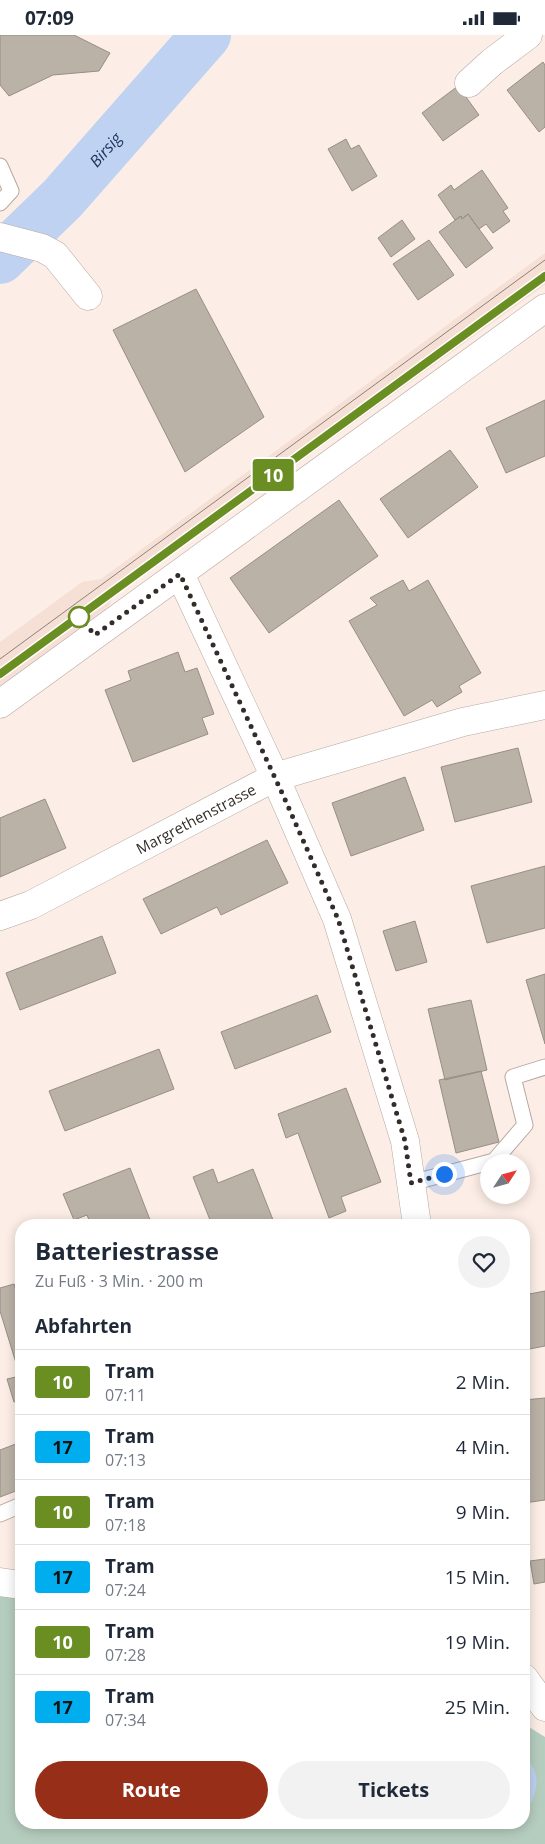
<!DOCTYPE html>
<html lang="de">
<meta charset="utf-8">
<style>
:root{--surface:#fff;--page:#f2f2f3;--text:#1f2937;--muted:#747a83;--line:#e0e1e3;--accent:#972f18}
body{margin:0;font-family:"Open Sans",sans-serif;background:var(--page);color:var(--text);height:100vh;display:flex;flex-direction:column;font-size:19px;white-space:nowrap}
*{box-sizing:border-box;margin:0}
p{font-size:16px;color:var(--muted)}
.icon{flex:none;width:28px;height:28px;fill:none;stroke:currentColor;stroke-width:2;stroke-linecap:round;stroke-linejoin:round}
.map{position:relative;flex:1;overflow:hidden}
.drawer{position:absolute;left:15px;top:1184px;width:515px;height:610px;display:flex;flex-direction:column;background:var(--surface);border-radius:20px;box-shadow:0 2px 12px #0003}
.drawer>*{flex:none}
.badge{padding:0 10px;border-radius:4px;font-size:18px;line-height:32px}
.needle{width:32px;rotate:54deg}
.fabs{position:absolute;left:480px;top:1119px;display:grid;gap:10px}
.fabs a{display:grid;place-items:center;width:50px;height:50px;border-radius:50%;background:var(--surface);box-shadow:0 2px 12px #0003;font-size:25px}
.you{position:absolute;width:25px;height:25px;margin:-12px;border:4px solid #fff;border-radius:50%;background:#1a73e8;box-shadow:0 0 0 8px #1a73e833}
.map>.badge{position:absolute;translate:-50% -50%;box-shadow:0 0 0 2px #fff}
h2{padding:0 20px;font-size:19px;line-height:45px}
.round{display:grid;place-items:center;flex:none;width:52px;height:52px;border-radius:26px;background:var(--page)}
.head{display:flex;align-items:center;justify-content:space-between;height:85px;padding:0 20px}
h1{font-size:24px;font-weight:700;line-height:38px}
.primary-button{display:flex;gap:10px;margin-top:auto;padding:10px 20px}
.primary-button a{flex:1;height:58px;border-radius:30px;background:var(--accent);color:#fff;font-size:20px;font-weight:700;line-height:58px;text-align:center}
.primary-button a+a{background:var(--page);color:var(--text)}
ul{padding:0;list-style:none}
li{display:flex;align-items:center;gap:15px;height:65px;padding:0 20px;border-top:1px solid var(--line)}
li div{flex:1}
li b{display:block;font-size:19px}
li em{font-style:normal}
li .badge{min-width:55px;font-weight:700;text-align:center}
.status{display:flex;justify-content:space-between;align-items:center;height:35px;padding:0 25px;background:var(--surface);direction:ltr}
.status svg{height:14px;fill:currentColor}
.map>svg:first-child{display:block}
.built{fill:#f6e0d5}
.green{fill:#b5cdbe}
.water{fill:#bfd2f1}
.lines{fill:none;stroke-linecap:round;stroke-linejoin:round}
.river{stroke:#bfd2f1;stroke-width:50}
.building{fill:#bbb2a7;stroke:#978e84}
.service-casing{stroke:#b6a9a2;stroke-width:17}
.minor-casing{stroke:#b6a9a2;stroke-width:29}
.secondary-casing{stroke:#b6a9a2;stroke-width:29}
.service{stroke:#fff;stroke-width:15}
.minor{stroke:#fff;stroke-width:28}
.secondary{stroke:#fff;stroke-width:28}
.tram{stroke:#8a817c;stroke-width:1}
.line-casing{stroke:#fff;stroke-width:11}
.line{stroke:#6b8e23;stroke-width:8}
.walk{stroke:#322d2a;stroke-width:5;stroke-dasharray:0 9}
.stop-dot{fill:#fff;stroke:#6b8e23;stroke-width:2.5}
.labels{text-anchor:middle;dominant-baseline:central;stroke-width:5;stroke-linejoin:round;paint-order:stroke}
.street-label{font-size:15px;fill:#322d2a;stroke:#fceee6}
.water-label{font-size:16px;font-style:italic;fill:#1a3259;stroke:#fceee6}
</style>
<div class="status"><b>07:09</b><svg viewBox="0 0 49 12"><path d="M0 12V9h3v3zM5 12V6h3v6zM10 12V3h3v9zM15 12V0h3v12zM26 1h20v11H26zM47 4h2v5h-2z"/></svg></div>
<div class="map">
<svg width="545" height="1809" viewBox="0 0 545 1809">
<rect width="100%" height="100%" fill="#fceee6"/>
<path class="built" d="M545,218V250L112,563L106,580L0,655V607L82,547L101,544Z"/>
<path class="green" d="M0,1557L21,1563V1788H524V1689L545,1702V1809H0Z"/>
<path class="water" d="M524,1719C538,1737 540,1746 531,1768H524Z"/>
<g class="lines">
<path class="river" id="s1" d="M0,224L62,164L206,0"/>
</g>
<path class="building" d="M0,0H74L110,18L99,36L53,40L9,61L0,50Z
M543,27L545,30V92L539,97L507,55Z
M458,51L479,80L443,106L422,78Z
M346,104L351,114L359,110L377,141L352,156L328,114Z
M482,135L508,173L503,176L510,186L493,198L486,189L479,194L468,179L462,184L461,181L455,185L438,160L451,150L454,155Z
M468,179L493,213L466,233L439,197L461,181L462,184Z
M402,185L415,204L391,222L378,203Z
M429,205L454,240L418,265L393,229Z
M196,254L264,382L185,437L113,295Z
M545,365V421L506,438L486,393Z
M450,415L478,452L408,503L380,464Z
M339,465L378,521L269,598L230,543Z
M403,545L409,556L428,545L481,638L459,651L462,657L437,672L432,665L404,681L349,586L377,570L370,563Z
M178,617L185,637L197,633L214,679L202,683L208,699L133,727L105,655L131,645L128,636Z
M518,713L532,767L455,787L441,732Z
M405,742L424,795L351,821L332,768Z
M45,764L66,813L0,842V783Z
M267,805L288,848L221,880L217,872L161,899L143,864Z
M545,831V893L487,908L471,851Z
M415,886L427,927L396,936L383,896Z
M102,901L116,938L20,975L6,938Z
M545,939V1009L526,945Z
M317,960L331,997L235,1034L221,997Z
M471,965L487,1035L445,1045L428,974Z
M159,1014L174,1054L65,1096L49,1056Z
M481,1036L499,1107L456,1118L439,1045Z
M346,1053L381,1147L341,1162L346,1176L329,1183L298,1098L286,1103L278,1079Z
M130,1133L152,1190H91L87,1180L74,1185L63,1159Z
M213,1134L218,1148L253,1134L275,1190H212L193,1142Z
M14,1249L18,1261L21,1260V1365L14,1367L7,1344L20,1341L0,1276V1253Z
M545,1256V1311L524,1315V1260Z
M545,1363V1465L524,1468V1365Z
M21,1407V1454L0,1462V1415Z
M545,1524V1547L534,1549L530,1526Z"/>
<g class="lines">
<defs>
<path id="service" d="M0,131L11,156L0,168
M411,1148L494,1126L525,1090L513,1042L545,1032
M0,1479L21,1470"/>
<g id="minor">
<path d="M469,48L492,27L528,0"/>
<path d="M0,202L42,213L55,220L88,261"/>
<path d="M180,539L275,742L337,884L405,1106L417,1190"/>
<path id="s2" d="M0,881L31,870L275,742L463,687L545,670"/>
<path d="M0,1547L21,1550"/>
<path d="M524,1643L545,1672"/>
</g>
<path id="secondary" d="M0,669L545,273"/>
</defs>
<use href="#service" class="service-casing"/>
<use href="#minor" class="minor-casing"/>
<use href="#secondary" class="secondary-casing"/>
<use href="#service" class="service"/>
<use href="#minor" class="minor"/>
<use href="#secondary" class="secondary"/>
<path class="tram" d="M0,624L545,225
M0,639L545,241"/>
</g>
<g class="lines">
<defs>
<path id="line" d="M0,639L545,241"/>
</defs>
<use href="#line" class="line-casing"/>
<use href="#line" class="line"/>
<path class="walk" d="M79,582L95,600L180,539L283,760L338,884L405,1106L411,1148L444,1139"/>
</g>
<circle class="stop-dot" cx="79" cy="582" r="10"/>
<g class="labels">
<g class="street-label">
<text stroke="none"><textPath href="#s2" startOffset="219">Margrethenstrasse</textPath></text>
</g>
<g class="water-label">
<text stroke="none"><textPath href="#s1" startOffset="152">Birsig</textPath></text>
</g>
</g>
</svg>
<div class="fabs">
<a><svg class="needle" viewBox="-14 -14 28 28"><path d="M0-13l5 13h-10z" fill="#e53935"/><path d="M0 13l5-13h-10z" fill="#747a83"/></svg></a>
</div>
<div class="you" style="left:444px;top:1139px"></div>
<b class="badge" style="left:273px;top:440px;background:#6b8e23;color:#fff">10</b>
<section class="drawer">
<div class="head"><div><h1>Batteriestrasse</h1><p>Zu Fuß · 3 Min. · 200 m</p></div><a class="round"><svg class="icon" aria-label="heart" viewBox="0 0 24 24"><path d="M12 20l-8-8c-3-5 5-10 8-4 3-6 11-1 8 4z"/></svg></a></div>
<h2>Abfahrten</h2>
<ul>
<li><span class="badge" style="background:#6b8e23;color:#fff">10</span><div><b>Tram</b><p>07:11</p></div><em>2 Min.</em></li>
<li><span class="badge" style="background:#00aeef;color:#111">17</span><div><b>Tram</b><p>07:13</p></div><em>4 Min.</em></li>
<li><span class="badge" style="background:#6b8e23;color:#fff">10</span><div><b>Tram</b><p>07:18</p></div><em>9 Min.</em></li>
<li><span class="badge" style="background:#00aeef;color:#111">17</span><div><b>Tram</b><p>07:24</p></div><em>15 Min.</em></li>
<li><span class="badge" style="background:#6b8e23;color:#fff">10</span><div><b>Tram</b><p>07:28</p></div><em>19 Min.</em></li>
<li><span class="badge" style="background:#00aeef;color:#111">17</span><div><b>Tram</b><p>07:34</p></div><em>25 Min.</em></li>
</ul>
<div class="primary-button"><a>Route</a><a>Tickets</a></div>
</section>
</div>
